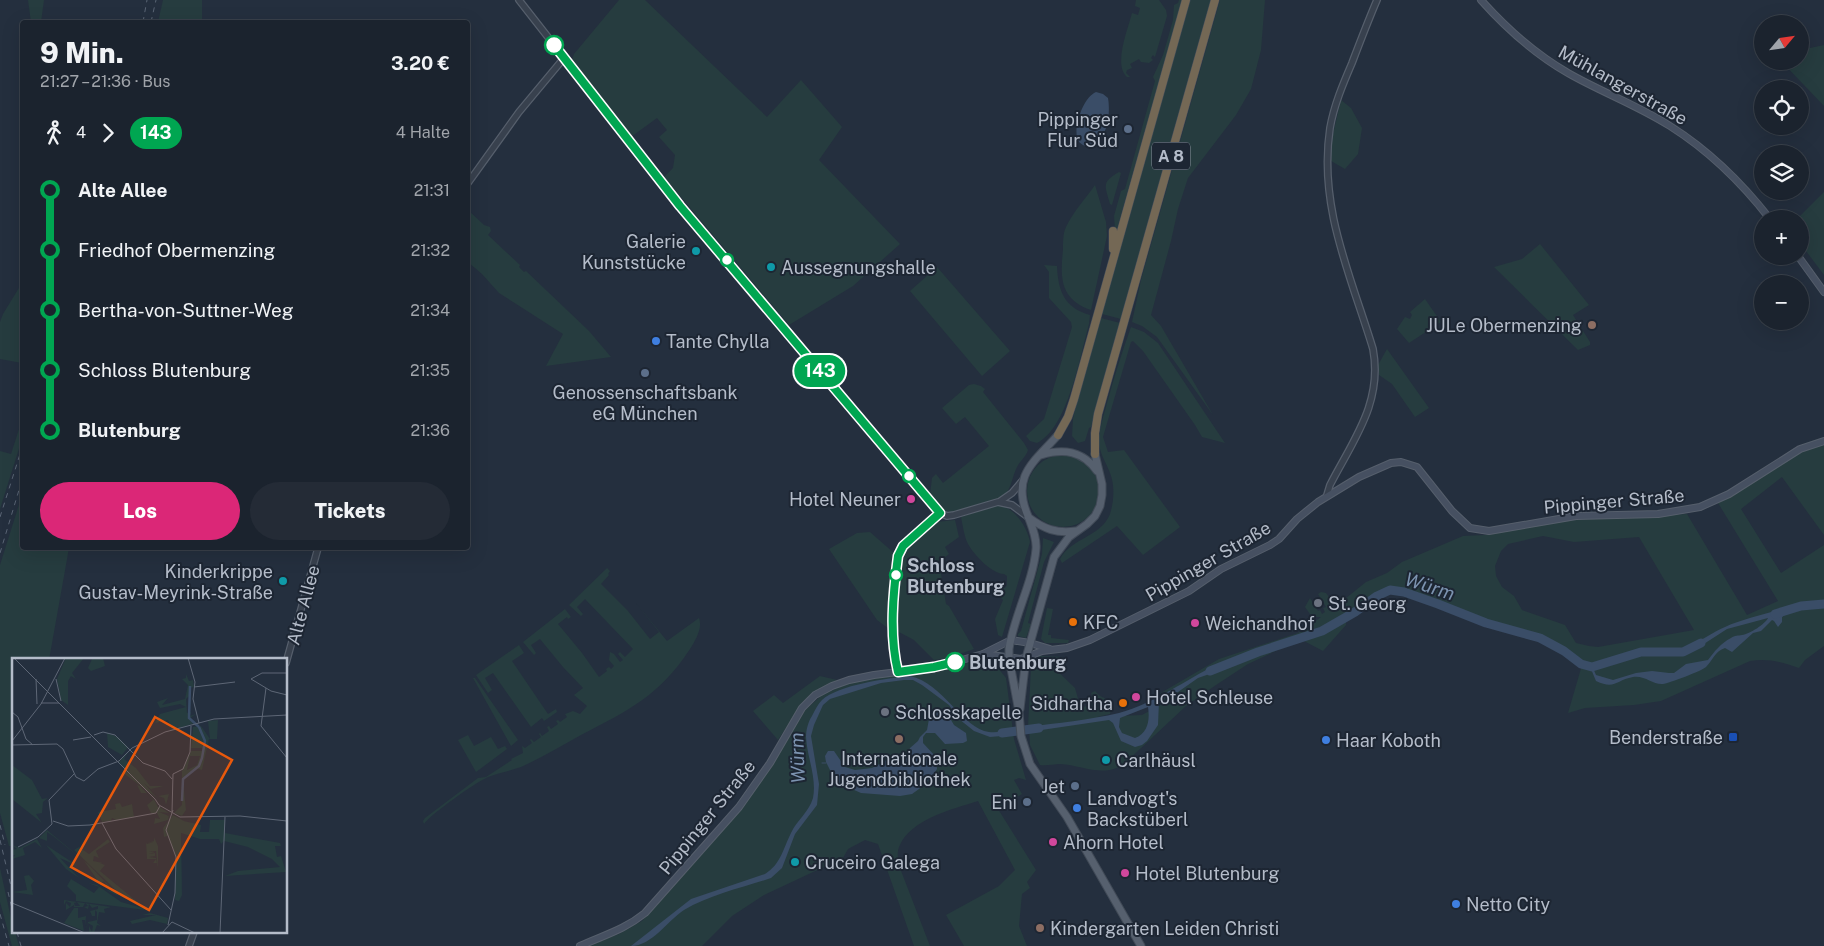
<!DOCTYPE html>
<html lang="de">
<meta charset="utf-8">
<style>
:root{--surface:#1b232e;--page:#242b36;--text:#f1f3f6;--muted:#a0a4aa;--line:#39404a;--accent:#db2777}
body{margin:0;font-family:"Public Sans",sans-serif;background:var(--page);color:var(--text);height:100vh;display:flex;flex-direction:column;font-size:19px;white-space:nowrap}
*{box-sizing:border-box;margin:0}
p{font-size:16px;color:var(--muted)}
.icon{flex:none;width:28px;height:28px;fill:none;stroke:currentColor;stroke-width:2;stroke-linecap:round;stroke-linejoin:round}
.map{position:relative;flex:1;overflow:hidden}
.sheet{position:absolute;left:20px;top:20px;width:450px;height:530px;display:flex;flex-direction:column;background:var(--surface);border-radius:5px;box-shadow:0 5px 20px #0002,0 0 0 1px var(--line)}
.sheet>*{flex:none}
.badge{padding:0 10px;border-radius:16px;font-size:18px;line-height:32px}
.needle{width:32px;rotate:61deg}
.fabs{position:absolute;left:1754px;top:15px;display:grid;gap:10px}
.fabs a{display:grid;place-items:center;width:55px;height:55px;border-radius:50%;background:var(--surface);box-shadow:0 5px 20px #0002,0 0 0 1px var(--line);font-size:25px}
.map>.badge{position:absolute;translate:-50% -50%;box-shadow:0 0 0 2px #fff}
.legs{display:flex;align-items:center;gap:8px;height:55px;padding:0 20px;font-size:16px}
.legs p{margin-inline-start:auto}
.head{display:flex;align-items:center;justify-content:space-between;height:85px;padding:0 20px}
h1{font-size:28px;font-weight:800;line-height:38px}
.button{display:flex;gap:10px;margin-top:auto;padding:10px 20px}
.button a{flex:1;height:58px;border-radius:30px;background:var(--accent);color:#fff;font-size:20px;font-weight:800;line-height:58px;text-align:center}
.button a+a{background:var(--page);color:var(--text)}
ul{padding:0 20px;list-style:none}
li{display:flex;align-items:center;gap:18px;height:60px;font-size:19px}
li i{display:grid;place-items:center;width:8px;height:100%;margin:0 6px;background:currentColor}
li i::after{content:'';width:12px;height:12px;margin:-6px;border:4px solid;border-radius:50%;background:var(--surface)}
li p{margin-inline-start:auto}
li:first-child i{background:linear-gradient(#0000 50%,currentColor 0)}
li:last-child i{background:linear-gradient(currentColor 50%,#0000 0)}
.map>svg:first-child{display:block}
.green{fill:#263c3f;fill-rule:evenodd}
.water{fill:#3a4d67;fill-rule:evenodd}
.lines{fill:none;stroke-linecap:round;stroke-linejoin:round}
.stream{stroke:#3a4d67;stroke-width:1}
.river{stroke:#3a4d67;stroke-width:9}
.tertiary-casing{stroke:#565f6c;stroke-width:8}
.secondary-casing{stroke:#565f6c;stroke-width:8}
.primary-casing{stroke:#414a57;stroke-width:9}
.motorway-casing{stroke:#434c59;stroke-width:9}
.tertiary{stroke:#38414e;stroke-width:5.5}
.secondary{stroke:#465061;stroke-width:6}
.primary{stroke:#56606e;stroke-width:7}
.motorway{stroke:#746855;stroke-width:8}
.rail{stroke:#5a6575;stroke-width:1;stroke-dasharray:5 5;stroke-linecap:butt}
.line-1-casing{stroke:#fff;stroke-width:11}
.line-1{stroke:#00a651;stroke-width:8}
.stop-1-dot{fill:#fff;stroke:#00a651;stroke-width:2.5}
.service-dot{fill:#5c6f8a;stroke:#1d2633;stroke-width:2}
.culture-dot{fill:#0f9aa8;stroke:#1d2633;stroke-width:2}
.education-dot{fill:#8d6e63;stroke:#1d2633;stroke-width:2}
.shop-dot{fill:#3f7fe0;stroke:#1d2633;stroke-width:2}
.hotel-dot{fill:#d1479c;stroke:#1d2633;stroke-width:2}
.worship-dot{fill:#6b7280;stroke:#1d2633;stroke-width:2}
.food-dot{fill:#e8710a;stroke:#1d2633;stroke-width:2}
.transit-dot{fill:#1a4fb4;stroke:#1d2633;stroke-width:2}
.labels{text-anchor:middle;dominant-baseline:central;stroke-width:4;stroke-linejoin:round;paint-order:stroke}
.shield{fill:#1d2633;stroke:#878f9c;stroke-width:1}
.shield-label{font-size:16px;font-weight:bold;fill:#b4bcc9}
.street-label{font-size:18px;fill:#b4bcc9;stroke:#1d2633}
.poi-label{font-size:18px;fill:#b4bcc9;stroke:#1d2633;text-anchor:start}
.stop-label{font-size:18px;font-weight:bold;fill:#b4bcc9;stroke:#1d2633;text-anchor:start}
.water-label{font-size:19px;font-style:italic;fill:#7c93b0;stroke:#1d2633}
.inset-river{fill:none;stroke:#3a4d67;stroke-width:2.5}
.inset-road{fill:none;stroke:#5e6776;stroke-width:1}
.view{fill:#e8590c;fill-opacity:0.15;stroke:#e8590c;stroke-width:2.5}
.inset-edge{fill:none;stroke:#b4bcc9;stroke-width:2.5}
</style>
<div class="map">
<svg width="1824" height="946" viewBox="0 0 1824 946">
<rect width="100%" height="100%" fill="#242f3e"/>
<path class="green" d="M28,0H44L41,22H31Z
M163,0H202V22H158Z
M619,0H645L767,117L801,80L842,127L819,160L900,244L853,286L789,325L664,177L673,168L675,155L659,137L667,130L657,118L631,137L572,60L574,54Z
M1136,0H1159L1166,10L1167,16L1155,57L1153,55L1151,58L1153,60L1149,63L1141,62L1139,59L1130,64L1132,68L1127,70L1126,73L1130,77H1127C1113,65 1128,29 1132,13L1138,15L1140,8L1135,6Z
M1179,0H1182L1117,229L1115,230L1114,216L1121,191L1125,189L1155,81L1153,77L1163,55L1173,20L1174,5L1178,3Z
M1190,0H1212L1121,319L1102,314L1104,306L1103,305Z
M1220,0H1265L1261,50L1251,89L1236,115L1188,178L1178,209L1171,241L1151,315L1161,326L1213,415L1157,337L1142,326L1132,322L1141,280Z
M1800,38L1810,48L1824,45V106L1781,61H1800Z
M1341,100L1351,108L1362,128L1358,154L1345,169L1331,161L1330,147Z
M1119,172L1121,173L1112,205L1110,204C1105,186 1101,182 1119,172Z
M1095,185L1106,222L1107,236L1091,310C1060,299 1060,278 1063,250C1063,242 1063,233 1066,227C1073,212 1086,198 1095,185Z
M1824,192V275L1800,243V219H1797Z
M468,210L484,225L490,227L491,231L488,235L520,265L519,267L524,272L526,271L589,331L611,357L546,366L563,334L499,293L482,274L468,262Z
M1540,244L1589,305L1573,315L1590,342V345L1578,350L1494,267L1522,259Z
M1044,265L1057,266C1058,290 1064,308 1090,315L1089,324C1080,356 1068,428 1037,443L1030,441L1026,436L1044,419L1072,327L1071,322L1049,298V272Z
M937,267L1010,351L982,376L910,291Z
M22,283V363L0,359V322L3,314Z
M1425,299L1441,322L1409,343L1397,329L1405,317L1410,319L1412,315L1410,312Z
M1101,318L1120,323L1119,333L1091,427L1089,428L1085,441L1078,443L1072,436L1073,419L1078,395L1097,327Z
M1131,327L1144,332L1158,343L1225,443L1202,437L1195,425L1143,351L1133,341L1131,342L1103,437L1108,452L1124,450L1180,527L1143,555L1117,526L1062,563L1060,559C1071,538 1101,537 1110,514C1114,501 1115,485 1110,473C1106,462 1099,453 1099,441C1099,428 1104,415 1107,403C1114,377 1122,352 1131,327Z
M1387,349L1429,408L1415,417L1392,384L1379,375L1378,365Z
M974,384L981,386L985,389L983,392L1024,443L1028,450C1026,457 1020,461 1017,467C1011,479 1012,491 1000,499L949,513L945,512L930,494L932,478L936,474L943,483L989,446L965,417L956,424L942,408L969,385Z
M22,420V439L0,509V451L11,454Z
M1824,443V535L1782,477L1741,509L1781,573L1824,545V646L1805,660L1799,668C1783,662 1767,658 1750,661L1661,701L1634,705L1585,708L1568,713L1582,665L1565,653L1539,637L1497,627L1440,607L1404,593L1377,595L1346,621V625L1323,651L1304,641L1286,646L1248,664L1216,685L1186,706L1125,763C1104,779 1083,765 1060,764C1053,764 1047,766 1040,765L1030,745L1029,727H1028L1031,667L1035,659L1040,656L1064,657L1050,664L1075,688L1081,709L1094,701L1091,693L1095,691L1100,696L1113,702L1110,714L1097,717L1142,715L1162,704L1159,694L1219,659L1298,633L1321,617H1312L1305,607L1310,598L1318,611L1320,610L1322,614L1325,612L1323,608L1326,607L1318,594L1321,592L1326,593L1332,601L1330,611L1366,582L1387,573L1402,562L1463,536L1485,535L1572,520L1687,514L1747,615L1778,601L1718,503L1795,454ZM1543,536L1574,542L1639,537L1694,630L1598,647L1589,646L1576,643L1565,625L1522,610L1514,596L1502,587L1496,576L1495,566L1501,551L1508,544Z
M1027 491a36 36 0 1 1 72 0a36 36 0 1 1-72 0Z
M22,495V548H69L49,660H14V846H9L0,813V565Z
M996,505C1013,505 1027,526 1030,542L1002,637L998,635L995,619L1003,600L997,594L999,588H1005L1007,585V576L1004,574C991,573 975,556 968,544C964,536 963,526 961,517Z
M955,520L959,537L945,547L949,554L939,562L946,604L949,606L974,649L948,658L934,660L914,640L897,631L902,552L936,522Z
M870,532L894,553L889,629L877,620L829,549L857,533Z
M1043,538L1054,542L1044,562L1028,623L1031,624L1026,638L1018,636V634L1021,631L1042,554Z
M607,568L610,571L608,574L609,575L601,584L628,611L650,639L659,632L636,603L614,580L636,603L667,641L699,618C703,628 695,641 690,649C659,696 629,710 581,735C561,746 541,758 521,767C510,771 498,773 488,777C475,783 432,813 424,824L423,821L425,818L478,778L486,777L512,760L511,759L523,753L522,746L525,748L532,743L530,740L531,739L534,742L541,737L539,734L540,733L542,736L549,731L547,727L549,726L551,729L558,724L556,721L558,720L560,722L567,717L565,714L573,711L580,714L587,706L574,695L583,688L563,667L540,639L531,645L536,653L534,655L523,642L565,609L571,617L568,619L567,617L558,624L582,653L599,677L607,671L606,669L609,667L611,669L614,666L609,660L610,652L614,654L620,662L623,660L618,654L620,652L625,657L633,649L585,599L577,607L583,614L581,616L569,605Z
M1047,608L1053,609L1048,635H1051V638L1069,640L1068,643H1045L1041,639Z
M519,645L524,653L512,661L548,714L556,709L557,712L544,721L542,718L531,727L493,673L485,678L492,690L488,693L476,675Z
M980,660L994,663L1006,678L1014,739L1026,780L1019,778L1014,780L1022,794L998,809L1036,870L1027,882L1030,888L1022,894L1019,926L1027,946H964L946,915L999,886L1015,870L978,801C953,809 910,819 899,847C897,852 898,858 898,863L930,946H914L878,844L865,840L848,849L843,858L764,895L732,916L702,946H587L619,934L642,921L742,806L770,768L803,712L822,695L846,684L868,679L929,672Z
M820,676L837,680L817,690L803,702L778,740L753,711L774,695L783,703Z
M473,678H475L518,740L511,746Z
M468,735L474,746L491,737L498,749L505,746L507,749L476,772L458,740Z
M0,868L14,932H15L19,946H12L0,902Z"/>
<path class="water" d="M1096,92L1103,94L1108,98C1111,115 1107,146 1085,146C1081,144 1078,142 1077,137C1074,124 1084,97 1096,92Z
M1785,608L1786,614L1782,617V622L1778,627L1774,621L1772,620L1761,631L1753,633L1732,652L1725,648C1715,651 1713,660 1706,667C1702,671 1669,683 1663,684C1653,685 1645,675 1633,677C1616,680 1615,690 1596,681L1591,669L1593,668L1596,675L1613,680L1636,673L1652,671L1669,673H1674L1686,664L1708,660C1714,652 1721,643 1731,638C1735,635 1738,636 1742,635C1750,634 1765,624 1768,618L1727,629L1693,651L1690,646C1702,640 1713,632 1725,627C1742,619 1766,614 1785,608Z
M1218,664L1221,670L1198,678L1178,692L1159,701L1158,725L1147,741L1142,745L1135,747L1121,741L1113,723L1109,720L1028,732V727C1057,723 1089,720 1119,713C1155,703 1185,680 1218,664ZM1148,707C1150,720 1148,733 1135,738L1122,733L1119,727L1120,718Z
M910,676C943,683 963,729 989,732C996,733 1005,731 1012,730L1013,735L990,737L974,731L959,719L949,705L922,685L913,680H904L881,683L830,699L823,705L814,725L811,736L819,784L817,805L795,834L782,868L771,878C744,887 709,895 684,910C667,921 652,946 631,946L691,899L765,874C781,864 783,849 791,833C797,820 809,812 813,798C817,778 807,757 806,737C806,730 808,722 812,716C815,710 818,704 822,700C838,685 888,678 910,676Z
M938,711L948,715L954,725L966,733L967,741L963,743L945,744L935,733H926L923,737V743L936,757L937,769L931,778L919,789L912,794L900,796L861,793L836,782L826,762L825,756L828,751H834L845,767L855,770L872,768L889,759H901L908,754L910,748L918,741L920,737L927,730L929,719L931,718V715Z"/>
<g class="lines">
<path class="stream" d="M822,763H826"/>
<path class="river" d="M1775,614L1801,606L1824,604
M1210,671L1258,652L1322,631L1355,612L1377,596L1390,590L1404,592L1438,604L1486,623L1540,638L1564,651L1581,664L1592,667L1641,652H1683L1701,643
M1002,733L1039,728"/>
<defs>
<path id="tertiary" d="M519,0L680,206L940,513L947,516L954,515L998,502L1012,505L1028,517
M468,183L519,112L564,58
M1327,495L1330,485C1353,440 1383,403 1373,349C1351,276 1318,207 1330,128C1334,105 1343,84 1352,63C1360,42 1368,21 1377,0
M999,502L1012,493L1023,480
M286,663L318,548
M189,946L194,932"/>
<path id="secondary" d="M1481,0C1506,28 1535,54 1568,73C1601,92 1637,105 1670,126C1708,150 1742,183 1770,219
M1798,256L1824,292
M983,654L1021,659L1042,651L1067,648L1090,640L1189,591L1221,569L1270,545L1279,539L1297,519L1318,502L1359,477L1391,463L1401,462L1417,467L1452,511L1470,528L1489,531L1576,516L1658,514L1700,507L1729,494L1800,449L1824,441
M580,946C604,935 624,930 645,913L739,807L770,763L802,708L815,695L832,686L849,680L874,675L930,668L955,662L983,654L1011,640L1030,643L1050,649"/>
<path id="primary" d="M1058,435C1033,463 1011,476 1028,516C1032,527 1037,538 1036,549C1033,583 1014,615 1009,649V658L1019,712L1021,736L1030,764L1067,817L1141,946
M1041,455C1064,448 1083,451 1097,471
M1028,517C1044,529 1057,534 1076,531
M1020,709L1026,658L1054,557L1069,537L1087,524L1095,516L1100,506L1102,495V484L1095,454"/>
<path id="motorway" d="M1113,231V249
M1058,435L1068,417L1074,399L1186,0
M1095,454V433L1098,414L1215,0"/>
</defs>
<use href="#tertiary" class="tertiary-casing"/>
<use href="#secondary" class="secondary-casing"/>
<use href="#primary" class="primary-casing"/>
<use href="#motorway" class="motorway-casing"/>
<use href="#tertiary" class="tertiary"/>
<use href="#secondary" class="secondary"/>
<use href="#primary" class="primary"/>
<use href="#motorway" class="motorway"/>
<path class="rail" d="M143,22L147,0
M151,22L156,0
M0,517L22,448
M0,553L22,480
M0,825L5,845
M0,840L14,899
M8,892L14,917
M0,914L9,946
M17,932L21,946"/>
</g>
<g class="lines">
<defs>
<path id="line-1" d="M554,45L680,206L940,513L903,546L898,556C893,594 889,634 898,672L934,667L955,662"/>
</defs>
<use href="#line-1" class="line-1-casing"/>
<use href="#line-1" class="line-1"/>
</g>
<g class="stop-1-dot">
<circle cx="554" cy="45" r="9"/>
<circle cx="727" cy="260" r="6"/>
<circle cx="909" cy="476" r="6"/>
<circle cx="896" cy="575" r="6"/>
<circle cx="955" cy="662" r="9"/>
</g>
<g class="service-dot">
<circle cx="1128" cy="129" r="5"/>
<circle cx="645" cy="373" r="5"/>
<circle cx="1075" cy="786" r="5"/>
<circle cx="1027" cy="802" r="5"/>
</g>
<g class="culture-dot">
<circle cx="696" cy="251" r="5"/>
<circle cx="771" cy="267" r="5"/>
<circle cx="283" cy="581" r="5"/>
<circle cx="1106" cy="760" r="5"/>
<circle cx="795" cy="862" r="5"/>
</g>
<g class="education-dot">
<circle cx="1592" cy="325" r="5"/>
<circle cx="899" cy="739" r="5"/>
<circle cx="1040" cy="928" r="5"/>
</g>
<g class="shop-dot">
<circle cx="656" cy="341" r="5"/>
<circle cx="1326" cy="740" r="5"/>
<circle cx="1077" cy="808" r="5"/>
<circle cx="1456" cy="904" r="5"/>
</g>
<g class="hotel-dot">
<circle cx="911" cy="499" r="5"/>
<circle cx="1195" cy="623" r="5"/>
<circle cx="1136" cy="697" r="5"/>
<circle cx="1053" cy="842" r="5"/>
<circle cx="1125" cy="873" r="5"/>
</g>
<g class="worship-dot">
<circle cx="1318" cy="603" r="5"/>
<circle cx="885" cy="712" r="5"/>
</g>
<g class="food-dot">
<circle cx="1073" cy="622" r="5"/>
<circle cx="1123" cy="703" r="5"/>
</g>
<rect class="transit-dot" x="1728" y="732" width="10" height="10" rx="2.5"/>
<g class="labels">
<rect class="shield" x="1152" y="142.5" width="38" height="27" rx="4"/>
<g class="shield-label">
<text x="1171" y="156">A 8</text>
</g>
<g class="street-label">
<text transform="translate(1623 85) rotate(29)">Mühlangerstraße</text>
<text transform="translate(1614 501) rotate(-5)">Pippinger Straße</text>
<text transform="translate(1208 561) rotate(-30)">Pippinger Straße</text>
<text transform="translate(303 605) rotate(-75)">Alte Allee</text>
<text transform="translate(707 817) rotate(-51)">Pippinger Straße</text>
</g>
<g class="poi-label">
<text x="1118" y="119" text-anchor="end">Pippinger<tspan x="1118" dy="21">Flur Süd</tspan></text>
<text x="686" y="241" text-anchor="end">Galerie<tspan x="686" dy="21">Kunststücke</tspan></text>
<text x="781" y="267">Aussegnungshalle</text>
<text x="1582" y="325" text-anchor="end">JULe Obermenzing</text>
<text x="666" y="341">Tante Chylla</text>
<text x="645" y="392" text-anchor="middle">Genossenschaftsbank<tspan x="645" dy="21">eG München</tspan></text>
<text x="901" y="499" text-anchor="end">Hotel Neuner</text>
<text x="273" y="571" text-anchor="end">Kinderkrippe<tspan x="273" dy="21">Gustav-Meyrink-Straße</tspan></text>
<text x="1328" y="603">St. Georg</text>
<text x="1083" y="622">KFC</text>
<text x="1205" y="623">Weichandhof</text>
<text x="1146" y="697">Hotel Schleuse</text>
<text x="1113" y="703" text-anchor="end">Sidhartha</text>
<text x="895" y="712">Schlosskapelle</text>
<text x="1723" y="737" text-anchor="end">Benderstraße</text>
<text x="1336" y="740">Haar Koboth</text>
<text x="899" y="758" text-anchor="middle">Internationale<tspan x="899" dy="21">Jugendbibliothek</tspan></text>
<text x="1116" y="760">Carlhäusl</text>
<text x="1065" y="786" text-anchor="end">Jet</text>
<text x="1087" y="798">Landvogt's<tspan x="1087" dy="21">Backstüberl</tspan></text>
<text x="1017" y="802" text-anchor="end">Eni</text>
<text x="1063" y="842">Ahorn Hotel</text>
<text x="805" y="862">Cruceiro Galega</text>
<text x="1135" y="873">Hotel Blutenburg</text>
<text x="1466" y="904">Netto City</text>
<text x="1050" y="928">Kindergarten Leiden Christi</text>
</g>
<g class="stop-label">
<text x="907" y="565">Schloss<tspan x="907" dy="21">Blutenburg</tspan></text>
<text x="969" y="662">Blutenburg</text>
</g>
<g class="water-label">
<text transform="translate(1430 586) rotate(18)">Würm</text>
<text transform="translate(797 758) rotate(-92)">Würm</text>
</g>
</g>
<g transform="translate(12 658)">
<rect width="275" height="275" fill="#242f3e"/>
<path d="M54,0H72L60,15L64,21L59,18L56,23V47L49,42L45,21ZM91,0L93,8L79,13L76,10L80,1ZM174,16L177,23L181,22L182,29L178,30L177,38L174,41L175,55L179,54L178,58L184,56L178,60L183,65L160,72L156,62L143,65L148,56L174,49L168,46L148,50L145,44L156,40L150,47L173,41L176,27L170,21L174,20ZM206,62L205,81H197L190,112L184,110L171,122L174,152L170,158L162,155L170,147V113L179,93H190V90H179L181,69L189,68L198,81L196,63ZM178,98H188L185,107L175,112ZM95,75L106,79L116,89L110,97L96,89ZM117,93L112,101L124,110L138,128H152L139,131L146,138L157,136L154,147L152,140L146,138L132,125L145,140L111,115L114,113L107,104ZM0,107L20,122L30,141L36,140L31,144L30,155L24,156L30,165L0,141ZM125,127L128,128L143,143L146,149H148L157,155L147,154L157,158L156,162L142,166L143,160L148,161L145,155H139L135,147L141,142L135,135H129ZM108,145L110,149L120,146L122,159L104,162L100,160L99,163L90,164L86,154L104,151L103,146ZM161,157L172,163L189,167L188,174H197L198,162H213V175L268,185L269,188H263L265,199L269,198L274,214L213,218L226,213L268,209L260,201L236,189L212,183L209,186L207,181H188L169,175L170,237L167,243L163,242L164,198L156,178L152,179L151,170ZM35,172L77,207L107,238L94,232L99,233L92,223L88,226L72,203L41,178L35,174V183L27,180ZM142,179L146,188V211L144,193L137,194H143L137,196L143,195V198L137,199L144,200L145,205H141L144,201H135L134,185L135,186L141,184L135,185L142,183ZM25,181L30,190L23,184L11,190L13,197L0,201L3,197H1L0,192L5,191L0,187L8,190ZM96,181L98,184L84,193L87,200L82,198L81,203L91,205H88L93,207L88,213L129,247L111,239L62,192L67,189L77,196ZM34,187L66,208L48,200L67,220L54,211ZM17,217L22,223L19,227L21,237L0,234L15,232L12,218ZM59,221L82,235L87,229L76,225L85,227L109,244L141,253L64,243V237L55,228ZM52,242L65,244L62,245L63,248H68L65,244L99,249L92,251L93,255L87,254L85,265L89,268L85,267L82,275H77V268L80,274L81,268L76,265L73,274L76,264L85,262V254L83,252V258H80L78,253L86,251V248L80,250L77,246L76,251L72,249L76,248L73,245L71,249H62V247L54,252V245L58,249L59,245L54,243L52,247ZM62,250H66V260L74,258L73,268V262H70L72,273L52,265ZM138,255L156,260L155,266L138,262L120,266L118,263L144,257H130Z" fill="#263c3f" fill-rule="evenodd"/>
<path class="inset-river" d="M178,28L177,60L187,69M170,143L171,121L187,108L190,100L193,83L187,69"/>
<path class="inset-road" d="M2,0L143,141M176,0L183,24L181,41L187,65M275,15H250L239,21L259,33L275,37M24,21L25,46M44,21L49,43M182,29L223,24M254,30L249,68L275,100M29,45H47M0,54L6,59L14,81L21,87M82,77L91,74L103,77L131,105L153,113L160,121M61,82L79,79M0,83L29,46L53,0M0,87L45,86L51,91L64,119L72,123L86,111L107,103L120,90L153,74L202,61L275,57M143,141L147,147L168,159L228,158L275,163M160,154L161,116L171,111L178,94L179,68M41,163L56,168L78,167L144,155L148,148M90,165L104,191L159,252M6,189L26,179L40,166L37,142L62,116M0,245L73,275M156,267L163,235L164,199L154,172L161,152M150,275L160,264L183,275M208,275L213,159"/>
<path class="view" d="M143,59L220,102L137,252L59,209Z"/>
<rect width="275" height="275" class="inset-edge"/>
</g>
</svg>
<div class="fabs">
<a><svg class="needle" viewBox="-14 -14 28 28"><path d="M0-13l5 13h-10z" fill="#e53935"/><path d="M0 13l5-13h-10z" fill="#a0a4aa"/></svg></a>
<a><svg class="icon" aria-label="locate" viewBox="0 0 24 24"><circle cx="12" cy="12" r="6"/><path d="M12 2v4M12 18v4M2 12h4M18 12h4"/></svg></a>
<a><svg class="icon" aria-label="layers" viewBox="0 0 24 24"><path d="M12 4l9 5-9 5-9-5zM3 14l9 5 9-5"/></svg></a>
<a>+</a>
<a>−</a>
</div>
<b class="badge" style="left:820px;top:371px;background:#00a651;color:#fff">143</b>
<section class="sheet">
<div class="head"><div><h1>9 Min.</h1><p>21:27 – 21:36 · Bus</p></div><b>3.20 €</b></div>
<div class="legs"><svg class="icon" aria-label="walk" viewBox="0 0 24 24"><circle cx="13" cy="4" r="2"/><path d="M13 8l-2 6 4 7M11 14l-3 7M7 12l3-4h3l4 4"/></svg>4<svg class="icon" aria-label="forward" viewBox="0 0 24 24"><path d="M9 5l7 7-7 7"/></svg><b class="badge" style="background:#00a651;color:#fff">143</b><p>4 Halte</p></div>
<ul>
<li><i style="color:#00a651"></i><b>Alte Allee</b><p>21:31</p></li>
<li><i style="color:#00a651"></i><span>Friedhof Obermenzing</span><p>21:32</p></li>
<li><i style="color:#00a651"></i><span>Bertha-von-Suttner-Weg</span><p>21:34</p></li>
<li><i style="color:#00a651"></i><span>Schloss Blutenburg</span><p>21:35</p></li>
<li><i style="color:#00a651"></i><b>Blutenburg</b><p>21:36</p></li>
</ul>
<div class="button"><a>Los</a><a>Tickets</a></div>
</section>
</div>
